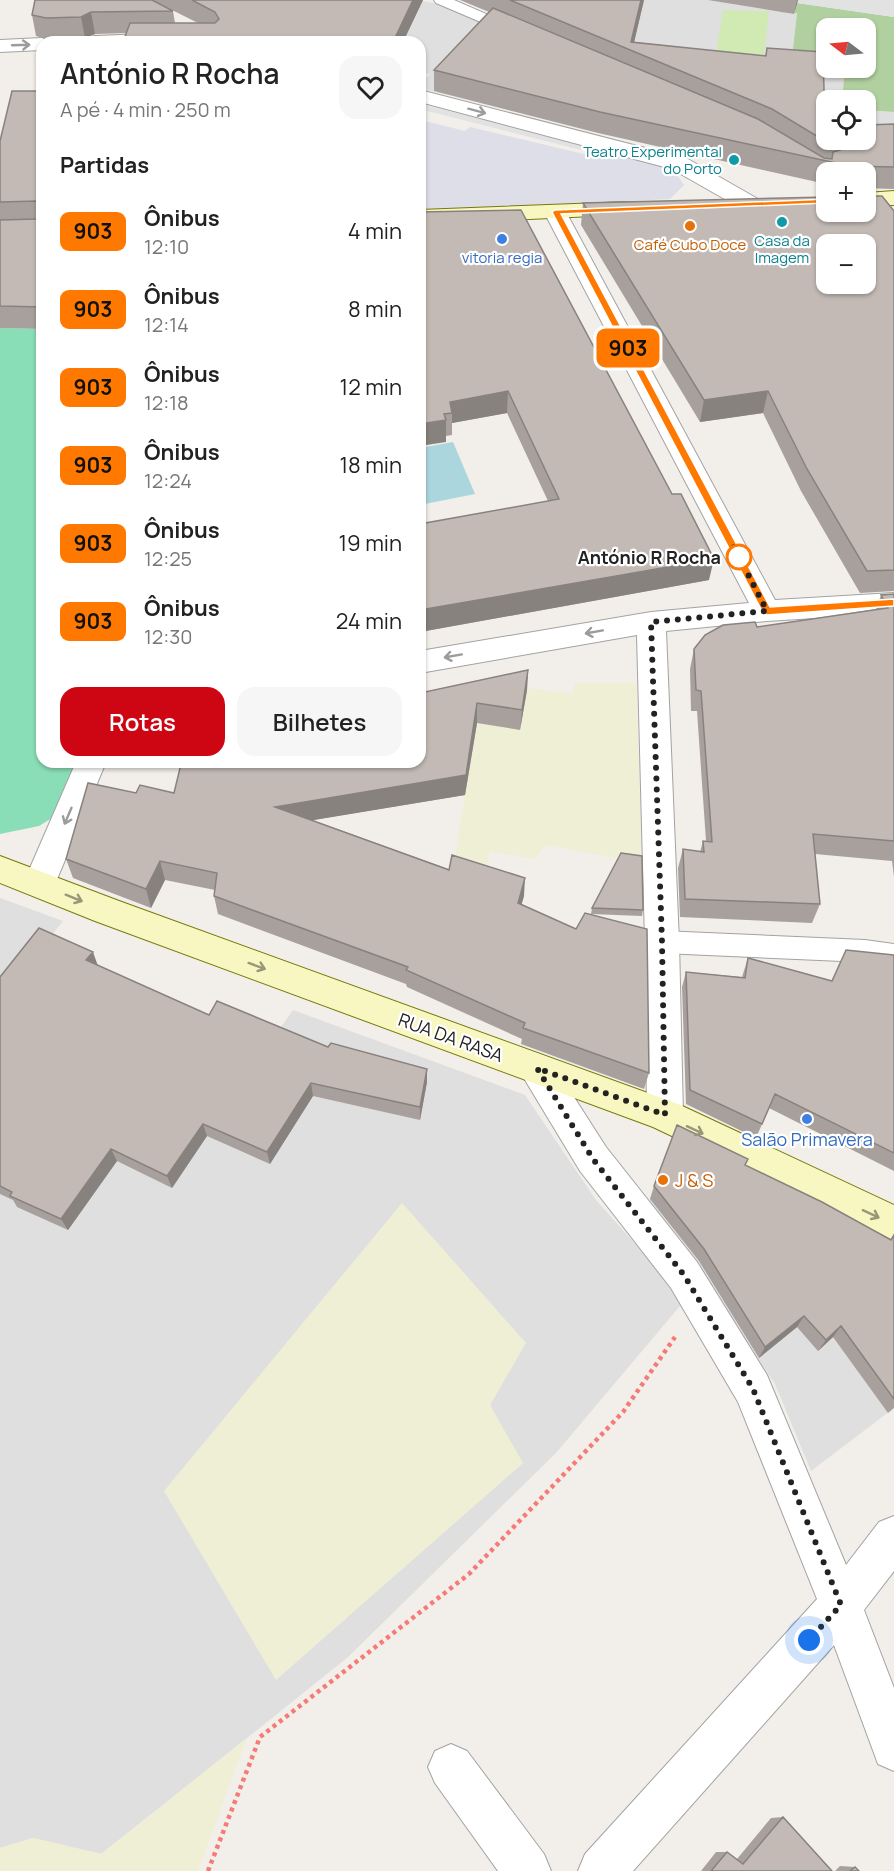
<!DOCTYPE html>
<html lang="pt">
<meta charset="utf-8">
<style>
:root{--surface:#fff;--page:#f6f6f6;--text:#222;--muted:#767676;--accent:#ce0614}
body{margin:0;font-family:Manrope,sans-serif;background:var(--page);color:var(--text);height:100vh;display:flex;flex-direction:column;font-size:22px;white-space:nowrap}
*{box-sizing:border-box;margin:0}
p{font-size:20px;color:var(--muted)}
.icon{flex:none;width:33px;height:33px;fill:none;stroke:currentColor;stroke-width:2;stroke-linecap:round;stroke-linejoin:round}
.map{position:relative;flex:1;overflow:hidden}
.details{position:absolute;left:36px;top:36px;width:390px;height:732px;display:flex;flex-direction:column;background:var(--surface);border-radius:18px;box-shadow:0 2px 4px #0004}
.details>*{flex:none}
.badge{padding:0 12px;border-radius:9px;font-size:21px;line-height:39px}
.needle{width:39px;rotate:286deg}
.controls{position:absolute;left:816px;top:18px;display:grid;gap:12px}
.controls a{display:grid;place-items:center;width:60px;height:60px;border-radius:12px;background:var(--surface);box-shadow:0 2px 4px #0004;font-size:30px}
.you{position:absolute;width:30px;height:30px;margin:-15px;border:4px solid #fff;border-radius:50%;background:#1a73e8;box-shadow:0 0 0 9px #1a73e833}
.map>.badge{position:absolute;translate:-50% -50%;box-shadow:0 0 0 3px #fff}
h2{padding:0 24px;font-size:22px;line-height:54px}
.round{display:grid;place-items:center;flex:none;width:63px;height:63px;border-radius:18px;background:var(--page)}
.summary{display:flex;align-items:center;justify-content:space-between;height:102px;padding:0 24px}
h1{font-size:28px;font-weight:600;line-height:45px}
.button{display:flex;gap:12px;margin-top:auto;padding:12px 24px}
.button a{flex:1;height:69px;border-radius:18px;background:var(--accent);color:#fff;font-size:24px;font-weight:600;line-height:69px;text-align:center}
.button a+a{background:var(--page);color:var(--text)}
ul{padding:0;list-style:none}
li{display:flex;align-items:center;gap:18px;height:78px;padding:0 24px}
li div{flex:1}
li b{display:block;font-size:22px}
li em{font-style:normal}
li .badge{min-width:66px;font-weight:700;text-align:center}
.map>svg:first-child{display:block}
.residential{fill:#e0dfdf}
.farmland{fill:#efefd6}
.grass{fill:#d1e9b2}
.forest{fill:#b1d09f}
.pitch{fill:#8adeb7}
.parking{fill:#e2e2e2}
.plaza{fill:#dddee8}
.water{fill:#abd6de}
.lines{fill:none;stroke-linecap:round;stroke-linejoin:round}
.lane-casing{stroke:#a3a3a3;stroke-width:2}
.street-casing{stroke:#a3a3a3;stroke-width:2}
.secondary-casing{stroke:#767a08;stroke-width:2}
.path{stroke:#f67a76;stroke-width:4.5;stroke-dasharray:4 4;stroke-linecap:butt}
.lane{fill:#fff;fill-rule:evenodd}
.street{fill:#fff;fill-rule:evenodd}
.secondary{fill:#f8f7c1;fill-rule:evenodd}
.wall{fill:#a8a09c}
.shaded-wall{fill:#88827f}
.building{fill:#c3bab5;stroke:#88827f;stroke-width:1.5;fill-rule:evenodd}
.oneway{stroke:#9c9c9c}
.oneway2{stroke:#989779}
.line{fill:#ff7900;stroke:#fff;stroke-width:1.5}
.walk{stroke:#222;stroke-width:6;stroke-dasharray:0 10.8}
.culture-dot{fill:#0f9aa8;stroke:#fff;stroke-width:2}
.food-dot{fill:#e8710a;stroke:#fff;stroke-width:2}
.shop-dot{fill:#3f7fe0;stroke:#fff;stroke-width:2}
.stop-dot{fill:#fff;stroke:#ff7900;stroke-width:3}
.labels{text-anchor:middle;dominant-baseline:central;stroke-width:4.5;stroke-linejoin:round;paint-order:stroke}
.far-culture-label{font-size:15px;fill:#0d838f;stroke:#fff;text-anchor:end}
.far-food-label{font-size:15px;fill:#c56008;stroke:#fff}
.far-shop-label{font-size:15px;fill:#366cbe;stroke:#fff}
.stop-label{font-size:18px;font-weight:bold;fill:#222;stroke:#fff;text-anchor:end}
.street-label{font-size:18px;fill:#222;stroke:#fff}
.shop-label{font-size:18px;fill:#366cbe;stroke:#fff}
.food-label{font-size:18px;fill:#c56008;stroke:#fff;text-anchor:start}
</style>
<div class="map">
<svg width="894" height="1871" viewBox="0 0 894 1871">
<rect width="100%" height="100%" fill="#f2eee9"/>
<path class="residential" d="M417,0L444,5L538,46L505,109L420,88V84L430,74L420,72V42H250Z
M537,0H798L780,12L797,13L792,56L826,58V68H845L842,100H826V140H866V110L894,112V189L866,188V172Z
M0,898L63,921L0,999Z
M293,1010L525,1095L596,1200L685,1300L556,1453L348,1657L247,1738L101,1854L33,1838L0,1848V1192L274,1037Z
M670,1146L894,1408L811,1471L775,1384L728,1313L647,1207Z"/>
<path class="farmland" d="M575,683H636L642,863L546,845L534,859L490,851L484,876L452,874L478,716L520,730L527,688L573,694Z
M402,1203L526,1343L490,1405L523,1463L276,1680L164,1491Z
M247,1738L198,1871H0V1848L33,1838L102,1854Z"/>
<path class="grass" d="M723,10L769,11L760,95L713,72Z"/>
<path class="forest" d="M797,3L894,17V112L866,110V100H842L845,68H866V28H826V58L792,57L797,13L779,12Z"/>
<path class="pitch" d="M0,328L42,329V762H77L57,815L39,826L0,834Z"/>
<path class="parking" d="M798,0H894V17L797,3Z
M420,104L585,145L581,150L420,109Z"/>
<path class="plaza" d="M420,115L424,116L421,120L465,131L470,127L592,156L609,152L663,165L675,172L684,185L670,199L420,211Z"/>
<path class="water" d="M453,442L475,494L425,504L420,492V448Z"/>
<g class="lines">
<defs>
<path id="lane" d="M434,0H454L521,29L524,32L516,37L511,35L436,3Z
M662,931L865,940L894,944V966L865,962L662,953L653,950L649,942L653,934Z"/>
<path id="street" d="M169,33L176,35L179,39L177,42H85L88,38L95,36Z
M42,38L50,42H42V50L0,52V40Z
M420,90L688,159L758,199L761,204L758,209L750,211L742,209L672,169L420,102Z
M555,205L563,207L566,212L775,600L894,593V613L767,621L666,631L679,942L683,1115L678,1126L665,1131L652,1126L647,1115L645,942L637,635L420,673V651L651,612L749,603L544,212L547,207Z
M76,762H106L55,884L50,893L39,897L28,893L23,884Z
M537,1053L549,1058L606,1147L697,1262L767,1375L846,1565L879,1522L894,1516V1571L864,1610L894,1688V1771L878,1764L834,1645L633,1871H578L585,1854L817,1599L738,1402L671,1288L580,1171L525,1080L520,1069L525,1058Z
M451,1744L467,1751L544,1854L551,1871H498L435,1783L428,1767L435,1751Z"/>
<path id="secondary" d="M894,191V205H866V193Z
M628,202L636,204L639,209L636,214L420,224V210Z
M0,856L119,901L678,1104L894,1205V1242L653,1127L95,921L0,883Z"/>
</defs>
<use href="#lane" class="lane-casing"/>
<use href="#street" class="street-casing"/>
<use href="#secondary" class="secondary-casing"/>
<path class="path" d="M208,1871L260,1737L469,1574L623,1412L675,1337"/>
<use href="#lane" class="lane"/>
<use href="#street" class="street"/>
<use href="#secondary" class="secondary"/>
</g>
<path class="wall" d="M35,0L173,11L175,23H198L152,0H423L403,42H123L126,33L95,34L85,38L50,40L36,36L32,15Z
M460,0H644L634,42L765,56L767,48L825,126L894,124V189L866,188V172H826V184L598,133L434,91V70L489,12Z
M708,0H798L794,14Z
M42,91V329L0,328V141Z
M583,203L894,211V591L860,593L801,491L763,413L700,422L581,225Z
M420,212L709,580L420,632V524L548,501L507,413L452,423V435L446,436V442Z
M894,594V877L892,861L815,854L820,904L812,923L680,917L678,868L683,849L700,852L703,841H706L697,711H691L690,669L694,649L757,627L876,609L881,595Z
M528,670L527,690L520,730L477,723L465,795L312,820L524,896L521,904L649,1073L644,1089L521,1044L522,1039L407,987L406,984L218,914L214,896L215,890L165,880L151,908L73,878L66,859L136,793H174L233,766L420,693Z
M592,908L643,910L642,916L591,914Z
M894,955V1171L769,1108L756,1138L686,1104L682,987L686,972L742,977L748,958L832,981Z
M98,966L209,1015L328,1047L427,1082L420,1120L313,1096L270,1164L207,1136L172,1188L117,1161L68,1230L17,1207L13,1200L0,1194V977Z
M745,1165L891,1239L894,1234V1408L888,1413L833,1337L818,1351L797,1327L759,1358L699,1261L650,1199L654,1186Z
M783,1817L832,1871H701L716,1852H727L737,1859L771,1818Z
M840,1866L855,1867L859,1871H835Z"/>
<path class="shaded-wall" d="M413,0H423L403,42H393Z
M641,0H644L632,51L631,42Z
M797,0H798L794,14Z
M91,12L95,34L85,38L81,17Z
M508,391L507,413L452,423V413L450,402Z
M768,391L763,413L700,422L704,400Z
M446,420V442L420,446V424Z
M714,559L709,580L420,632V610Z
M528,670L527,690L520,730L522,710Z
M477,703V723L465,795L278,826L275,807Z
M160,861L165,880L151,908L146,889Z
M525,878L524,896L517,921L518,903Z
M93,952L98,966L86,960Z
M427,1069V1082L420,1120V1107Z
M311,1083L313,1096L270,1164L267,1152Z
M203,1124L207,1136L172,1188L167,1176Z
M111,1149L117,1161L68,1230L61,1219Z
M804,1316L797,1327L759,1358L765,1347Z
M841,1326L833,1337L818,1351L826,1340Z"/>
<path class="building" d="M35,0H152L173,11L91,12L81,17L46,18L32,15Z
M192,0H413L393,42H123L130,23H215L219,19L215,12Z
M510,0H641L631,42L766,56L767,48L823,52L825,126H826V140H866V125L894,124V167L850,166L600,112L434,70L493,8L758,119L824,158L832,159L833,152L840,150L772,109Z
M12,91H42V307L0,306V220L37,219L39,217V203L37,201L0,202V141Z
M866,196H882L894,211V570L867,571L807,469L768,391L704,400L583,203L826,197V212H866ZM826,244H866V284H826Z
M521,210L672,494H681L714,559L420,610V524L559,499L508,391L450,402L452,413L444,414L446,420L420,424V212Z
M894,594V841L813,834L820,904L685,899L683,849L704,852L703,841L712,842L701,691L696,690L694,649L705,635L723,625L755,622L757,627L888,608L881,595Z
M528,670L522,710L477,703L466,775L275,807L449,870L452,855L525,878L518,903L576,929L585,913L647,929L649,1073L523,1028L525,1023L406,970L408,967L214,896L217,873L160,861L146,889L66,859L88,783L136,793L140,785L174,793L181,764L233,766L234,762H420V693Z
M621,853L642,856L643,910L592,908Z
M39,928L93,952L86,960L209,1015L217,1001L328,1047L331,1043L427,1069L420,1107L311,1083L267,1152L203,1124L167,1176L111,1149L61,1219L10,1196L12,1192L0,1186V977Z
M846,950L894,955V1153L775,1094L762,1124L690,1090L686,972L745,978L748,958L832,981Z
M677,1125L748,1159L745,1165L822,1202L891,1240L894,1235V1399L841,1326L826,1340L804,1316L765,1347L704,1249L654,1186Z
M783,1817L832,1871H711L727,1852L743,1864Z
M855,1867L859,1871H850Z"/>
<defs><path id="oneway-shaft" d="M-6 0H5M1.5-3L5.5 0L1.5 3" fill="none" stroke-width="1.6" stroke-linecap="round" stroke-linejoin="round" transform="scale(1.5)"/></defs>
<g class="oneway">
<use href="#oneway-shaft" transform="translate(21 45) rotate(-2)"/>
<use href="#oneway-shaft" transform="translate(477 111) rotate(15)"/>
<use href="#oneway-shaft" transform="translate(594 632) rotate(170)"/>
<use href="#oneway-shaft" transform="translate(453 656) rotate(170)"/>
<use href="#oneway-shaft" transform="translate(68 816) rotate(113)"/>
</g>
<g class="oneway2">
<use href="#oneway-shaft" transform="translate(74 898) rotate(22)"/>
<use href="#oneway-shaft" transform="translate(257 966) rotate(20)"/>
<use href="#oneway-shaft" transform="translate(695 1130) rotate(25)"/>
<use href="#oneway-shaft" transform="translate(871 1214) rotate(25)"/>
</g>
<path class="line" d="M829,199L830,201L826,203L561,214L770,607L894,599V606L767,615L762,611L552,212L555,210Z"/>
<g class="lines">
<path class="walk" d="M739,557L734,547L767,611L651,622L662,942L665,1115L537,1068L593,1159L684,1275L753,1389L841,1605L809,1640"/>
</g>
<g class="culture-dot">
<circle cx="734" cy="160" r="6"/>
<circle cx="782" cy="222" r="6"/>
</g>
<g class="food-dot">
<circle cx="690" cy="226" r="6"/>
<circle cx="663" cy="1180" r="6"/>
</g>
<g class="shop-dot">
<circle cx="502" cy="239" r="6"/>
<circle cx="807" cy="1119" r="6"/>
</g>
<circle class="stop-dot" cx="739" cy="557" r="12"/>
<g class="labels">
<g class="far-culture-label">
<text x="722" y="151">Teatro Experimental<tspan x="722" dy="17">do Porto</tspan></text>
<text x="782" y="240" text-anchor="middle">Casa da<tspan x="782" dy="17">Imagem</tspan></text>
</g>
<g class="far-food-label">
<text x="690" y="244">Café Cubo Doce</text>
</g>
<g class="far-shop-label">
<text x="502" y="257">vitoria regia</text>
</g>
<g class="stop-label">
<text x="721" y="557">António R Rocha</text>
</g>
<g class="street-label">
<text transform="translate(451 1037) rotate(20)">RUA DA RASA</text>
</g>
<g class="shop-label">
<text x="807" y="1139">Salão Primavera</text>
</g>
<g class="food-label">
<text x="675" y="1180">J &amp; S</text>
</g>
</g>
</svg>
<div class="controls">
<a><svg class="needle" viewBox="-14 -14 28 28"><path d="M0-13l5 13h-10z" fill="#e53935"/><path d="M0 13l5-13h-10z" fill="#767676"/></svg></a>
<a><svg class="icon" aria-label="locate" viewBox="0 0 24 24"><circle cx="12" cy="12" r="6"/><path d="M12 2v4M12 18v4M2 12h4M18 12h4"/></svg></a>
<a>+</a>
<a>−</a>
</div>
<div class="you" style="left:809px;top:1640px"></div>
<b class="badge" style="left:628px;top:348px;background:#ff7900;color:#111">903</b>
<section class="details">
<div class="summary"><div><h1>António R Rocha</h1><p>A pé · 4 min · 250 m</p></div><a class="round"><svg class="icon" aria-label="heart" viewBox="0 0 24 24"><path d="M12 20l-8-8c-3-5 5-10 8-4 3-6 11-1 8 4z"/></svg></a></div>
<h2>Partidas</h2>
<ul>
<li><span class="badge" style="background:#ff7900;color:#111">903</span><div><b>Ônibus</b><p>12:10</p></div><em>4 min</em></li>
<li><span class="badge" style="background:#ff7900;color:#111">903</span><div><b>Ônibus</b><p>12:14</p></div><em>8 min</em></li>
<li><span class="badge" style="background:#ff7900;color:#111">903</span><div><b>Ônibus</b><p>12:18</p></div><em>12 min</em></li>
<li><span class="badge" style="background:#ff7900;color:#111">903</span><div><b>Ônibus</b><p>12:24</p></div><em>18 min</em></li>
<li><span class="badge" style="background:#ff7900;color:#111">903</span><div><b>Ônibus</b><p>12:25</p></div><em>19 min</em></li>
<li><span class="badge" style="background:#ff7900;color:#111">903</span><div><b>Ônibus</b><p>12:30</p></div><em>24 min</em></li>
</ul>
<div class="button"><a>Rotas</a><a>Bilhetes</a></div>
</section>
</div>
